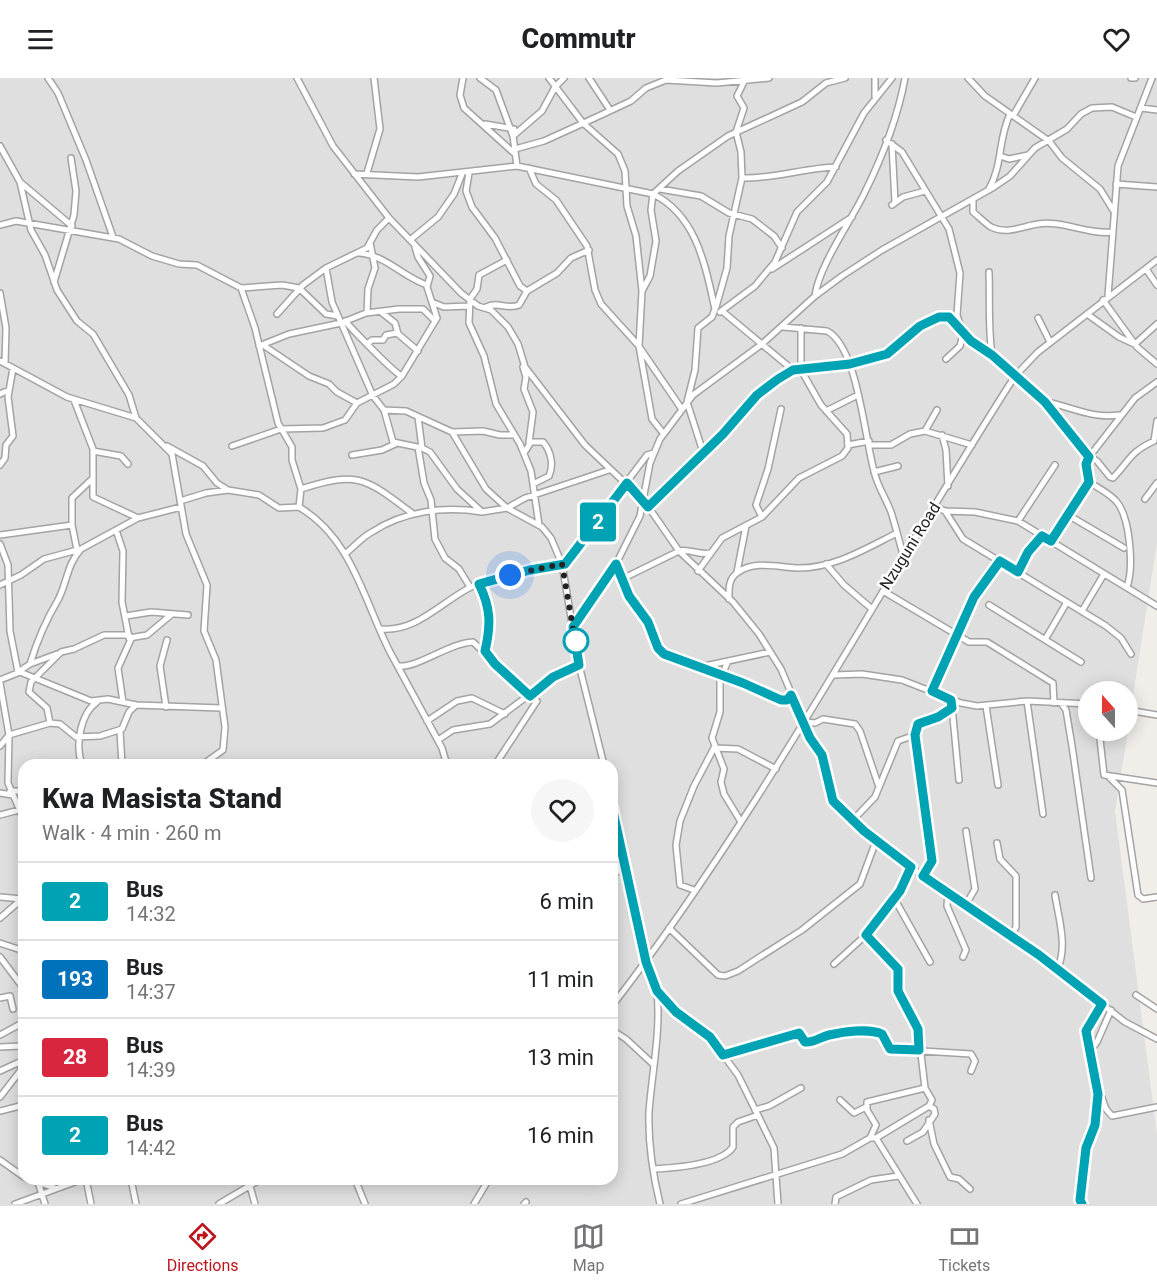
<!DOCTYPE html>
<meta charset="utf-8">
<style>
:root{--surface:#fff;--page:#f6f6f6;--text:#202124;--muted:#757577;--line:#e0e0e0;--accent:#be151c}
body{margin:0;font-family:Roboto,sans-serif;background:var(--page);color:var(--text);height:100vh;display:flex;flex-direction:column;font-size:22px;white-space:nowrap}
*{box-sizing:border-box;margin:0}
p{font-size:20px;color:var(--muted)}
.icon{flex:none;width:33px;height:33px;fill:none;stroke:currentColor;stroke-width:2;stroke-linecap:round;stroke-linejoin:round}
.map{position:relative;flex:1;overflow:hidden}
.details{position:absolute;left:18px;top:681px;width:600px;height:426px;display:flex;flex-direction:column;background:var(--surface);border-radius:18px;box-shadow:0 3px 15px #0003}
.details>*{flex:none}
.badge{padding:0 12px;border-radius:4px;font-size:21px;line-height:39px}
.needle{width:39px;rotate:339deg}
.fabs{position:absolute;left:1078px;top:603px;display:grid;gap:12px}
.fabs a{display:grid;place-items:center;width:60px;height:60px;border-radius:50%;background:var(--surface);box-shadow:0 3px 15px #0003;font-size:30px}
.you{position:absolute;width:30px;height:30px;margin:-15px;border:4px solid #fff;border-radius:50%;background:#1a73e8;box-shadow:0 0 0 9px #1a73e833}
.map>.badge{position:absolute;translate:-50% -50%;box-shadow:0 0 0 3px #fff}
.round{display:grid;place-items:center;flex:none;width:63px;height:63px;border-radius:32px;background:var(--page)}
.head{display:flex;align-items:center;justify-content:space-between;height:102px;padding:0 24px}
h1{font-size:28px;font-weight:800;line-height:45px}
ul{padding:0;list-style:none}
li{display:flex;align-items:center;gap:18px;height:78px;padding:0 24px;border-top:2px solid var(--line)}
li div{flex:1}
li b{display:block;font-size:22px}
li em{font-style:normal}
li .badge{min-width:66px;font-weight:700;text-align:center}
header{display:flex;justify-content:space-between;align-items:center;height:78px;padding:0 24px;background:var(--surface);font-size:27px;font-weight:800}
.dock{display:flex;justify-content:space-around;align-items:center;height:84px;border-top:2px solid var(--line);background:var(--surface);font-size:16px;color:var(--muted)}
.dock a{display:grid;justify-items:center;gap:3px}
.dock .on{color:var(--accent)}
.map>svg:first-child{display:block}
.residential{fill:#e0dfdf;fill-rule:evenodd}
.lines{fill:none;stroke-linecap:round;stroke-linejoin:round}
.minor-casing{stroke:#a3a3a3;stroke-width:8}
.minor{stroke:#fff;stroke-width:5}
.line-casing{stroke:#fff;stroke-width:14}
.line{stroke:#00a3b4;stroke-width:9}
.walk{stroke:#222;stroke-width:6;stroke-dasharray:0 10.8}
.stop-dot{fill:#fff;stroke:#00a3b4;stroke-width:3}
.labels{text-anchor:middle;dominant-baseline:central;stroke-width:5;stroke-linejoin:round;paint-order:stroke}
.street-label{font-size:16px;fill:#222;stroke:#fff}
</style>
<header><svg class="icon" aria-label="menu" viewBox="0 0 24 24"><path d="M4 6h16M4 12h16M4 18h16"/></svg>Commutr<svg class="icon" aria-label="heart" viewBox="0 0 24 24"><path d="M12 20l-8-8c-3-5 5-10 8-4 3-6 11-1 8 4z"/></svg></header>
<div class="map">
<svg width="1157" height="1126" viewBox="0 0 1157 1126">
<rect width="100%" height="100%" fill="#f1eeea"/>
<path class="residential" d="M0,0H1157V465L1128,649V614H1089V652L1128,653L1115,733L1157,1056V1126H0ZM24,687H612V1101H24Z"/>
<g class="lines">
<defs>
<path id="minor" d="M48,0L58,15L86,82L113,159
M297,0L333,68L389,140L461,215L478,228L491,232L508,249L518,266L525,289L585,367L645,424L679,473L733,524L759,556L781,591L810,660L822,677L833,723L847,739L921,797L1039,877L1125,944L1157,961
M463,0L460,17L464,30L515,76
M480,0L496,12L513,58
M549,0L583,45L618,76L625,93L627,128L636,158L642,213L639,268L652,341L663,355
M589,0L610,32
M875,0V19
M968,0L985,18L1049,63L1062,80L1100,111L1113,132
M1131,0H1135
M1141,30L1157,32
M1013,38L1035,0
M485,46L514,51
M886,62L902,74L949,151L960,195L957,237L963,256L992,277L1045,324L1063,343L1083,374L1097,383L1110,399L1113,400C1131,381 1129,375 1154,363L1157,343
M892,66L895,124
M0,68L20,104L31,152L45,177L57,212L77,243L93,256L129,317L136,340
M515,71L544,63L588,43L631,23L646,10L666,2L717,5L769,0
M1000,78L1009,81L1028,77
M517,88L513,58L542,33L555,9L564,0
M529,90L536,106L556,122L587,168L595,212L601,226L639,268
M367,95L380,51L374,0
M469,95L466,113L472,129L495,160L520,208L527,213
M354,96L418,99L517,88L653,116C697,138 705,187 715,231L712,239L698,250L695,292L687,324L703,374
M742,100C774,101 804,90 836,89
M20,104L72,148
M1116,106L1157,109
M660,111L701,118L729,135L752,141L774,158L782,170
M989,111C1003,86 998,61 1010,36
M973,122V134C978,138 986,146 991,149C1007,157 1023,148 1038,146C1063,142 1088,157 1113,154
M892,127L903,119L925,113
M0,147L16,143L119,161L152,178L179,186L197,187L241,210L282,207L299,210L326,236L338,238
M410,162L438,139L454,116L462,96
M360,175C387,178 403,199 427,207
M507,182L479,197L477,211L470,221L469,245L484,278L496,326L520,366L531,393L539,447
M326,190L332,224L373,318L384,332L393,364L422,370L430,374L457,411L482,434L507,430L542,449L551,460L562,486L579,587L604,687
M772,191L852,139
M1146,191L1157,207
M989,194C990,222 988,249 992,277
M54,204L74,137L76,113L71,80
M241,210L255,250L278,345L292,369V382L301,411L299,429
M642,213L650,198L656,163L651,132L653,116L678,93L728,58L802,24L826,5L845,0
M0,215L6,250L5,285
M815,218C818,190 850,144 863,118C881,82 898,39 905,0
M1108,218L1118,88L1152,0
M1103,222L1137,269L1157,286
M434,225L444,229L469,228
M486,229C498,223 507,232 519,227L527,213L557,195L571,180L589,172
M716,229L727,190L729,158L742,100L741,74L736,54L744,30L737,18L745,2
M381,234L395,245L398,256
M720,234L755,208L775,184L797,134L827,104L864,35L892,0
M367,235L368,211L375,190L370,165
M277,236L303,207L326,190L367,170L377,152L389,140
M1087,236L1119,259L1134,266
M1038,240L1050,264
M345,243C353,252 395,296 402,298
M783,249L827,253C859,269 865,368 876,400C880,412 887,423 891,434C896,449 899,464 904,479
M801,250V292L859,284L887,276L917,250L939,239H949L960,249
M367,266L372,262H383L386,257L397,255L418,273
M1135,266L1157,246
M263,267L309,298L329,306L337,314L357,325
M259,268L289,256L341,245L366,235L399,231H423L435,243
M640,270L681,330
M946,281L960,268L963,256
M0,283L67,319L136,340L172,376L186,456L207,507L204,553L216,582L225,649L223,672L202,687
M523,289L526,299L524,311L533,334L529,365
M0,316L9,312
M74,322L93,371V419L138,440
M1047,324C1071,329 1093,341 1119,337
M384,332L406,333L452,354L483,353L500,357H514
M826,333L858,317
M418,339L422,370
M925,353L937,332
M452,354L486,411L507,430L525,420L609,392
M942,357L946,372L948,408
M848,367L869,363
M870,367H891L910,356L925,353L972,367
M167,368L203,388L217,405L228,412L259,417L279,430L299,429C352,460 364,523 390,574C407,606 425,638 442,670L447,687
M232,368L281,351L323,350L345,342L357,325L394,306L402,298L437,240L427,209L430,198L418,179L415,169
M418,369L424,405L431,422L435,461L445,480L459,491L470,509
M93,373L121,378L128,386
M524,375L531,364H543C551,373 554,387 549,398L533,406
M352,377L382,372L395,366
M0,387L5,380L6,367L13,358L8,319L13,290
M874,394L898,388
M1089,404C1098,410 1109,415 1116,423C1130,438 1134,489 1127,509
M301,411C359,392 366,401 412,435
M1145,421L1157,405
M180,423L206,415L228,412
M648,429L664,416L696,381L723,356L757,317L793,292
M935,429L945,433L975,434L1018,443L1157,528
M945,433L963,461L1106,548L1121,560L1131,576
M1068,437L1124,470
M762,439L756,427L768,391L781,331
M1018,443L1055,387
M116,452L123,473L122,524L129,560L147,557L172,536
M0,457L72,447
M1051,463L1089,404L1086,383L1135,320L1157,304
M0,466L8,487L10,553L18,594L30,586C37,563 46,542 58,522C67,505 67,486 81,471
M77,472L72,447V420L91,402
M346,475C355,468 362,459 372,454C404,433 444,428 482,434
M616,486L629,518L648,544L658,570L667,578L700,589L770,574
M826,486L844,507L872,531
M698,493L722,460L762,439L799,400L842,378L848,370L847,356L821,327L801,292H793L722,233
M737,494L746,448
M1018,494L1028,474L1042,458
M622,501L679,473C690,470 699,478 710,475
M479,506C491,530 491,547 485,573
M0,507L21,497L44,481L81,471L138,440L181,429
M883,513L969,564H987L1053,605L1054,625
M729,521C729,512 728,501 737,495C754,482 778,489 796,490C833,491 865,471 897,455
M989,527L1081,584
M1082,533L1104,496
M126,538L151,534L188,537
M574,549L616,486L640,438L650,385L660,361L693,317L762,266L815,218L842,198L882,172L994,109L1010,98L1035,70L1067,51L1081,36L1092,30L1112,29L1136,39
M381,551C417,554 441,524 471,509C499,495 535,491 565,486L647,377L654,375
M1046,560L1067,524
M728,583L720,602V634L712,660L724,691L721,704L724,716L741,744
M30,586L57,576
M399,588C418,590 449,565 473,564L530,618
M701,589L781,622H787L791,617
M834,597L862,596L902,602L961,625L977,628L1027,623L1089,626
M0,602L20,594L91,623L108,621L136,627L221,630
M0,605L9,657L0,668
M932,613L974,519L1000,483
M1027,623L1043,736
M123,624L118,590L131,561
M1061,625L1066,632L1072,668L1091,800
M986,628L998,707
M166,629L160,588L167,562
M952,629L959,702
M1128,632L1157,637
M427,643L457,623L472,620L505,636
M806,644L815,645L823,641L855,646L860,653L879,709
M50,645L47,630L29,614L31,604L61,574L74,571L104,557H129
M1099,652L1104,697L1157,705
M120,653L122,687
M915,657L932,783L923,798
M438,662L453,652L490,646L553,599L579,587
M715,670L738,671L776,691
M82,687C75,668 80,636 97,624
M495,687L537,623
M1110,700L1122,712L1138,817L1143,821L1157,819
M10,713H24
M0,715L12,717
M612,729L646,884L657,913L676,935L710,959L738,997L774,1070L778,1126
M0,737L19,732
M24,742L8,705L9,657L50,645L60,646L76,659L100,658L122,651L129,634L136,627
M852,743L875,719L898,663L915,657L918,646L938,639L952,630
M997,765L1000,781L1016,798V849L1011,858
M612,799L625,786
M694,812L680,807L676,767L680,743L694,708L715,668
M948,815L947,828L966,872L963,879
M1055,817C1059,842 1068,869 1057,892
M0,819L22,821
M894,820L930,884
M965,828L975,811L966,753
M0,840L22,821
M669,850L718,897L725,898L738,893L802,852L860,806L876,763
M0,865L24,873
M0,879L24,911
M834,886L866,857
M657,914C661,954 652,993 649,1034C648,1064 653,1097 660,1126
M1136,917L1157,931
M0,920L10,918L13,931
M612,928C765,730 880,508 1015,298L1038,274L1157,182
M612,952L626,961L654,987
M0,957L24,944
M0,969L21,968L24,971
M1090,973L1097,964L1111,932
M723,977L799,955L805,964C814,965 820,959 829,957C843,954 869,950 882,956L890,971L971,976L975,983L971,993
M0,993L24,982
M1099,1012L1106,1031L1112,1038L1157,1029
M0,1019L24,988
M840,1022L854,1035L866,1029
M755,1032L769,1028L801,1010
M0,1033L24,1027
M929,1042L934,1066L950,1099L959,1101L970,1111
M870,1060H876L917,1126
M876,1060L929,1028L932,1022L925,1010
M907,1063L923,1054L935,1036L934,1031L929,1028
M0,1082L24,1099
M653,1091C674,1090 721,1087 733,1069V1049L738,1044L758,1037
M28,1101L55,1110
M37,1101L45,1126
M86,1101L91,1126
M131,1101L136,1126
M248,1101L255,1126
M355,1101L365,1126
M15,1126L83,1101
M219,1126L261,1101
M474,1126L489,1101
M524,1126L526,1124
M681,1126L842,1076L870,1060L876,1047L867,1032V1024L925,1010L918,951L898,913V892L866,857L900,813L911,789
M835,1126L836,1119L871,1102L898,1098
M1082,1126L1080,1121L1086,1070L1096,1043L1098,1016L1086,953L1102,926"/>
</defs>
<use href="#minor" class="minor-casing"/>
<use href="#minor" class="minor"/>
</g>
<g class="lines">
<defs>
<path id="line" d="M612,729L646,884L657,913L676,934L710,959L723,977L799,955L805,964C814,965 820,959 829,957C843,954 869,950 882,956L890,971L919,972L918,951L898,913V891L866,857L900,813L911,789L864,753L833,723L822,677L810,660L791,617L787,622H781L743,605L664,576L658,570L648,544L629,518L616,486L573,549L579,587L553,599L530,618L495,586L485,573C491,547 491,530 479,506L530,492L565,486L627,405L648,429L723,356L757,317L778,301L793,292L850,286L887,276L920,248L939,239H949L971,263L992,277L1045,324L1089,379L1086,386L1089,404L1051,463L1042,458L1028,474L1018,494L1000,483L974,519L932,613L951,622L952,630L938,639L918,646L915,657L932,783L923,798L1039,877L1102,926L1086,953L1098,1016L1095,1047L1086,1070L1080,1122L1082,1126"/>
</defs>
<use href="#line" class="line-casing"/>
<use href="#line" class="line"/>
<path class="walk" d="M510,497L562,486L576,568V563"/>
</g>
<circle class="stop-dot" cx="576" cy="563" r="12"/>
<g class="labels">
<g class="street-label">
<text transform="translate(910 468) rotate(-58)">Nzuguni Road</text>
</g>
</g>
</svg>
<div class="fabs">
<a><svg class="needle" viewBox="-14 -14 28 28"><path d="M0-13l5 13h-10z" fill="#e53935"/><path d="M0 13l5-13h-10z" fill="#757577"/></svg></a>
</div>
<div class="you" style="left:510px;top:497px"></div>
<b class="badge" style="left:598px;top:444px;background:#00a3b4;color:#fff">2</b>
<section class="details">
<div class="head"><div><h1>Kwa Masista Stand</h1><p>Walk · 4 min · 260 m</p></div><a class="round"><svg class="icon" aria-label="heart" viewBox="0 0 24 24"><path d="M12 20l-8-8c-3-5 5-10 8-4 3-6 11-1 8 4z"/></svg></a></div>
<ul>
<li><span class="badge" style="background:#00a3b4;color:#fff">2</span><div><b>Bus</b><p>14:32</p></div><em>6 min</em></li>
<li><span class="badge" style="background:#0072bc;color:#fff">193</span><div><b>Bus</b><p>14:37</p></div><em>11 min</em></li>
<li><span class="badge" style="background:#d7263d;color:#fff">28</span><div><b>Bus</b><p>14:39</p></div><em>13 min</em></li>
<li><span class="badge" style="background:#00a3b4;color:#fff">2</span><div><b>Bus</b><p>14:42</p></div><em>16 min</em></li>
</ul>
</section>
</div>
<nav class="dock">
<a class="on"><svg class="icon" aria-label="directions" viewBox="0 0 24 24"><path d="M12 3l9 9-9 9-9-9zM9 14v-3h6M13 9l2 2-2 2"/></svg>Directions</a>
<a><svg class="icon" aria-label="map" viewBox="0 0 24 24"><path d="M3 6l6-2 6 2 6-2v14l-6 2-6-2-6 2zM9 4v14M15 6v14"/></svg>Map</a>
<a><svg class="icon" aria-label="tickets" viewBox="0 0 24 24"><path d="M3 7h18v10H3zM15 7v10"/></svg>Tickets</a>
</nav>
